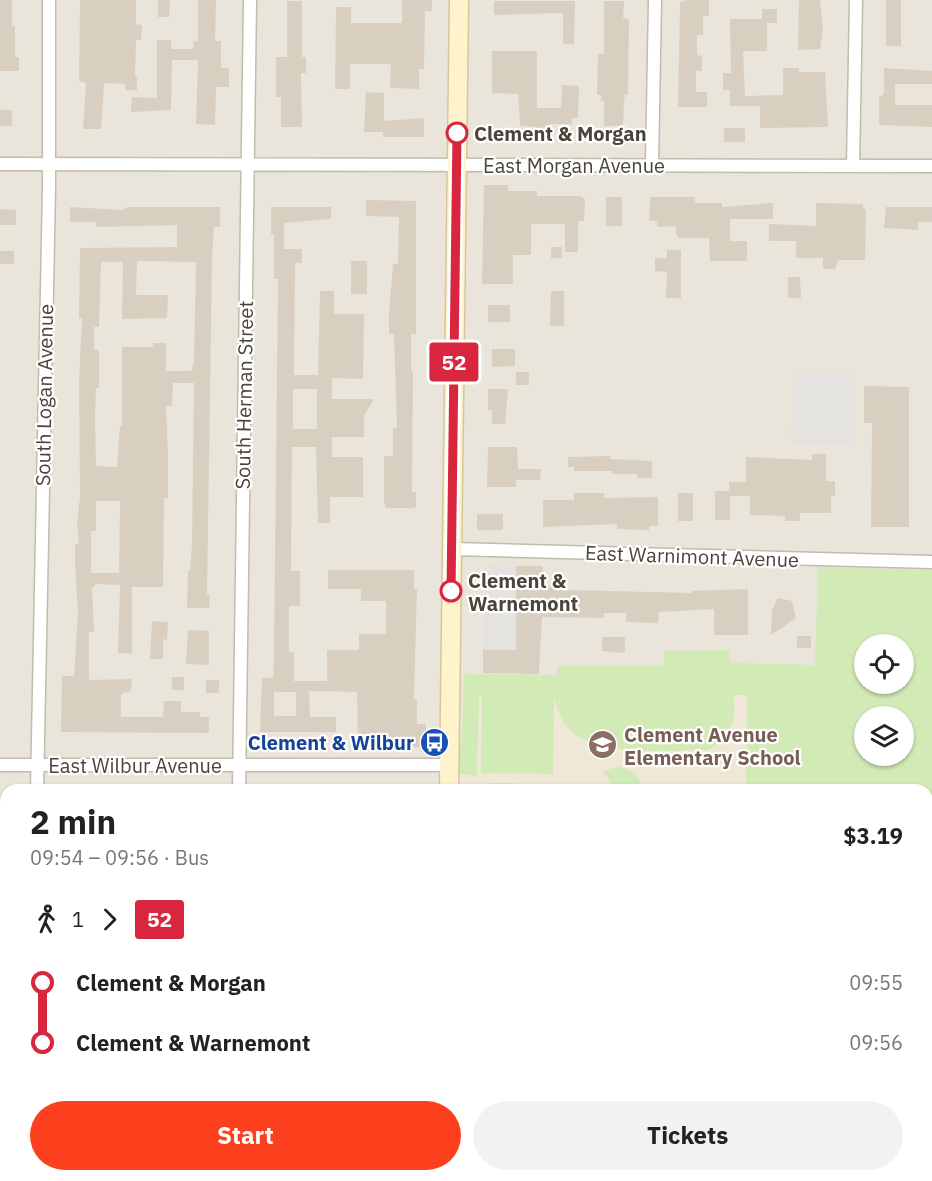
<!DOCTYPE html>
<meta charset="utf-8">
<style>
:root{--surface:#fff;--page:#f2f2f2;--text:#222;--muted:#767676;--accent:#fc3f1d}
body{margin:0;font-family:"IBM Plex Sans",sans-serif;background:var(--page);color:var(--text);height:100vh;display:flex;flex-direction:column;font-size:22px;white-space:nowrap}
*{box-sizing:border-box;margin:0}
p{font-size:20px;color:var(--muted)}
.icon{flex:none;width:33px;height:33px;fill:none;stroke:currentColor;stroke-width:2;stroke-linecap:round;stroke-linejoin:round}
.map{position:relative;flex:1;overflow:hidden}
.panel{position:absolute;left:0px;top:784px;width:933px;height:398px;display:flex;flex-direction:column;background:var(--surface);border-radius:18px 18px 0 0;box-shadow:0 2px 4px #0004}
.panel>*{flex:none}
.badge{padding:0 12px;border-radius:4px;font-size:21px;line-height:39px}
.controls{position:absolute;left:854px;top:634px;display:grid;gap:12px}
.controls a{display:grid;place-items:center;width:60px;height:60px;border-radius:50%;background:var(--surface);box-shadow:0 2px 4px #0004;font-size:30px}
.map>.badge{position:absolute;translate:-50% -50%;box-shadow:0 0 0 3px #fff}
.legs{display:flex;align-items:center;gap:9px;height:66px;padding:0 30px;font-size:20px}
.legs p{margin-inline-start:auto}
.overview{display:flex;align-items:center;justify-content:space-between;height:102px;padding:0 30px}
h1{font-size:33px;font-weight:700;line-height:45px}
.button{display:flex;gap:12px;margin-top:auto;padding:12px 30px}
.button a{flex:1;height:69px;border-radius:36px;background:var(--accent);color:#fff;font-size:24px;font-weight:700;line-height:69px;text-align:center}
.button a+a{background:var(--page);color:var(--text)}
ul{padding:0 30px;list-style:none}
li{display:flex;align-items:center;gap:21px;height:60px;font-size:22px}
li i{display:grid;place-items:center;width:9px;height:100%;margin:0 8px;background:currentColor}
li i::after{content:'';width:15px;height:15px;margin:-8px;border:4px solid;border-radius:50%;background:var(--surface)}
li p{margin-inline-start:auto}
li:first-child i{background:linear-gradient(#0000 50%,currentColor 0)}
li:last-child i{background:linear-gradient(currentColor 50%,#0000 0)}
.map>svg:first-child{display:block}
.residential{fill:#eae5da;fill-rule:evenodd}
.education{fill:#efe8d6}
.green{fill:#d2eab5;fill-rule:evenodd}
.parking{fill:#e5e3e0}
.building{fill:#d8cfc1;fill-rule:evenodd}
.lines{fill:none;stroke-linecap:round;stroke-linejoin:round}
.street-casing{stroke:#c2bbae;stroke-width:15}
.secondary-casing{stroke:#d6c79b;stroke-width:21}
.street{stroke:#fff;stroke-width:12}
.secondary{stroke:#fff3cd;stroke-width:18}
.line-1-casing{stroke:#fff;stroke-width:14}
.line-1{stroke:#d7263d;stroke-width:9}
.stop-1-dot{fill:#fff;stroke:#d7263d;stroke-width:3}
.labels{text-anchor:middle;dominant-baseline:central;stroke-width:4.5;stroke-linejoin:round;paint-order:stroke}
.stop-label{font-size:20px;font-weight:bold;fill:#4b4439;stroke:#fff;text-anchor:start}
.street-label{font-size:20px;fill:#4b4439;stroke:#fff}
.education-label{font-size:20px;font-weight:bold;fill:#785e54;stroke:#fff;text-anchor:start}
.transit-label{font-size:20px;font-weight:bold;fill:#164399;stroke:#fff;text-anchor:end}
</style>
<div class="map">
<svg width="932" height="1181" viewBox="0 0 932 1181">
<rect width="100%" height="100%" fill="#f6f3ec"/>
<path class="residential" d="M0,0H932V1181H0ZM864,645H903V684H864ZM864,717H903V756H864ZM6,790H927V1176H6Z"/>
<path class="education" d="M463,695H747L746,790H462L457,782L458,747L462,742Z"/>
<path class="green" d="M818,567L932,570V1065H927V790H746L747,695H733C738,719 730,738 709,750C667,749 597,759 567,727C560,719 557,707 554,698L553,774L481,773L482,695H479L477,776L457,774L458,747L462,742L464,674L557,675V666H664V651L730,650V663L815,665ZM864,645H903V684H864ZM864,717H903V756H864Z
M618,767C631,770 642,775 641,790H616L603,771Z
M490,783H514L522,790H481Z"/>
<path class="parking" d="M793,373H855V444H790Z
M489,564L516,566V650H483L485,568Z"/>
<path class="building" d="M0,0H12V26H15V57H19V71H0Z
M80,0H136V24L142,25L141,40H136L135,77H137V90H125V84L104,83L101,129H83L86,83L79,81Z
M158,0H170L169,17H158Z
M198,0H216L215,41H221V68H229V87H216L215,125L196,124L198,60H172L171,110L131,112L132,97L157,98V40H171V49H193L194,41H198Z
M402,0H432V11H425L424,69H419V89L390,88L391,64H350V89H335L336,7H351V23H402Z
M687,0H709V16H703V35H697V55L702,56V71H696V92H707V107H678L680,2Z
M799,0H820L823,28L820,49L798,50Z
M886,0H901V46H886Z
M287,1H302V57H306V73H301L302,127H281V97H276V57H287Z
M494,1H575L574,44H563V13L494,15Z
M604,1H624L623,18L629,19L628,95H625L624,102L623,126H604V101H601V95H597L598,54H604Z
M762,9H777V23H767V51H743L745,96L783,95V68H799V72H825L828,127L760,128V106H730V90H723V73H731L730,19H762Z
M492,51H537V108H561L562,85L579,86L578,118H572V124H550V139L536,137V127L520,126L518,94L492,93Z
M884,68L932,71V84H895V105H932V127L879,125V97L884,94Z
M366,92L384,93V121L424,118V137H383V132H364Z
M0,110H12V126H0Z
M724,128H745V142H724Z
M484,185H508V191H537V196H581L585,199L584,221H578V252H565V224H531V255H513V284H482Z
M606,197H622V226H606Z
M650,197H695V203H722V207L773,203V219H730V241H747V261H710L709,238H680L676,235V226L657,227V221H649Z
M366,200L416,201V334H411V371H413L412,492H416V507L412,508H386L384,501V456H393V428H397L394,334H389V313L393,264H398L399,217L366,216Z
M816,203L863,204V209H866L865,260H838L835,269H823V258H796V241H769V224L816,226Z
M70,207L122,210L128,207H220V227H214L212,261L207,595H210L209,608H187L188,570H190L192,543L194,383H173L172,406H166L168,455V498H164L163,587H132V654L118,653L120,585L95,584V587H92L94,632H89V680L132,679L131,691L121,694V717H163L164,701H181V712H200V717H209V733L61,732L62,676H74L78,615L75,563V544H79L77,523L80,497L79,380L82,318H79L80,248L177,247V225L97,227L95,222H70ZM137,261L196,262L194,362L191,371H166V343H153V347H122V426H120L117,467L96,466L95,413L96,388H99V350H94V327H99L101,262H123L122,319L167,318L168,295H136ZM96,501H120L119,573H91V531H96Z
M271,207H331V219L284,223V249H302V263H295L294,375H318L320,291H334V314H364L363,379L332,378V399H374L364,416V437H332V457H363V497H330V523H318L316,447H292L291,571H300V606H289V652H294V681H327V650H359V634H386V601H361V589H328V570H414V589H417L414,699H417V724H426V747H389V741H358L357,692L309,691L310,717H336V732H260L262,678H273L274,652L278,279H274V234H271ZM293,389H317V429H293ZM274,692H296V716H274Z
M886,207H932V222H918V230L884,228Z
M0,209L16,210V225H0Z
M551,247H562V258H551Z
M667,250H681V298H666L667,272L655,271V258H667Z
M0,251H14V264H0Z
M351,261H367V294H351Z
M788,277H800L801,298H788Z
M551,291H564V326H550Z
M488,305H510V322H488Z
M492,349H515V366L492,367Z
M516,372H529V385H516Z
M864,386L909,387V527H871L872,423H864Z
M488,389H508L505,424H492V410H488Z
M488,447H517L518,469H541L540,480H516V487H487Z
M812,454H826V481H835V496H831V513H800V521H785V516L750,515V496H730V520H715V491H729V482H746V457L812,460Z
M610,456V459L652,461V478H637V474H612V471H574V467H568V457Z
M574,493H604V498L658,497V526H649V530L617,529V524L543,527V500H574Z
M678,493H693V521H678Z
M477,514H503V530H477Z
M516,566H543L542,585L566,586V590L692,593V591L748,589V635H714V609L659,612L658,623L626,622V613H604V618L542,617L539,674L483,673V650H516Z
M778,598L792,601L796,618L771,635L772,610Z
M152,621L168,622L167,640L163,639V659H150Z
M188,630L209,631V665L186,664Z
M797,636H811V648H797Z
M602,637H625V653L602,651Z
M172,677H184V690H172Z
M206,680H219V693H206Z"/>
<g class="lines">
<defs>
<path id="street" d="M0,164L932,166
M652,165L655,0
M853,166L856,0
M452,549L932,562
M0,765H449
M37,790L49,188V0
M239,790L250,0
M0,1177L795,1181"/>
<path id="secondary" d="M449,790L459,0
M445,1181V1176"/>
</defs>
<use href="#street" class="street-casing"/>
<use href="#secondary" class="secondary-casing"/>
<use href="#street" class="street"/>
<use href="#secondary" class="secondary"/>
</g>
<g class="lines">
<defs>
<path id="line-1" d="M451,591L457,133"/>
</defs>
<use href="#line-1" class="line-1-casing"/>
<use href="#line-1" class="line-1"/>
</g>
<defs>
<symbol id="bus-disc" viewBox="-11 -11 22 22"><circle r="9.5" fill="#1a4fb4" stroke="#fff"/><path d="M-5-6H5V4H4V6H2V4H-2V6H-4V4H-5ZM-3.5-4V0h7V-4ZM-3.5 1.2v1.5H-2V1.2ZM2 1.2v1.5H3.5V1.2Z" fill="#fff"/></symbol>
<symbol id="school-disc" viewBox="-11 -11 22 22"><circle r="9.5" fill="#8d6e63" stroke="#fff"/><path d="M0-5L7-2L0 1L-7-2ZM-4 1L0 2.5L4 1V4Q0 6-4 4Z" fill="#fff"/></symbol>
</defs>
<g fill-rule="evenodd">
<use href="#bus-disc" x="418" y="726" width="33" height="33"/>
<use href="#school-disc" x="586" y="728" width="33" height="33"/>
</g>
<g class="stop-1-dot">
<circle cx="457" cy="133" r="10"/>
<circle cx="451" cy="591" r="10"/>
</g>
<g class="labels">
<g class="stop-label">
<text x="474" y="133">Clement &amp; Morgan</text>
<text x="468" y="580">Clement &amp;<tspan x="468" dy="23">Warnemont</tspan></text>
</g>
<g class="street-label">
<text x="574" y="165">East Morgan Avenue</text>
<text transform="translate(44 395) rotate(-89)">South Logan Avenue</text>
<text transform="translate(244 395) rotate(-89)">South Herman Street</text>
<text transform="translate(692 556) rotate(2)">East Warnimont Avenue</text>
<text x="135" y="765">East Wilbur Avenue</text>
</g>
<g class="education-label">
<text x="624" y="734">Clement Avenue<tspan x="624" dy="23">Elementary School</tspan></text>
</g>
<g class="transit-label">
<text x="414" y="742">Clement &amp; Wilbur</text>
</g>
</g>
</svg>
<div class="controls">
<a><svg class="icon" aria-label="locate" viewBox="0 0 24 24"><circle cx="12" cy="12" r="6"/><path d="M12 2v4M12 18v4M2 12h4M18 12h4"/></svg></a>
<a><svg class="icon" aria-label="layers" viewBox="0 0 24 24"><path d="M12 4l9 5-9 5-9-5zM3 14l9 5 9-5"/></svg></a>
</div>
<b class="badge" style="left:454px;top:362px;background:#d7263d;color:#fff">52</b>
<section class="panel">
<div class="overview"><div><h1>2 min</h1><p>09:54 – 09:56 · Bus</p></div><b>$3.19</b></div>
<div class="legs"><svg class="icon" aria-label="walk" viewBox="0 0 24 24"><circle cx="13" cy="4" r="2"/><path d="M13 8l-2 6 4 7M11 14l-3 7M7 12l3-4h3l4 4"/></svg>1<svg class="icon" aria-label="forward" viewBox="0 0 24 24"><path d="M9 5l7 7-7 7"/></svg><b class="badge" style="background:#d7263d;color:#fff">52</b></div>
<ul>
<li><i style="color:#d7263d"></i><b>Clement &amp; Morgan</b><p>09:55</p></li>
<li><i style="color:#d7263d"></i><b>Clement &amp; Warnemont</b><p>09:56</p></li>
</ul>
<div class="button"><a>Start</a><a>Tickets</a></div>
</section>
</div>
